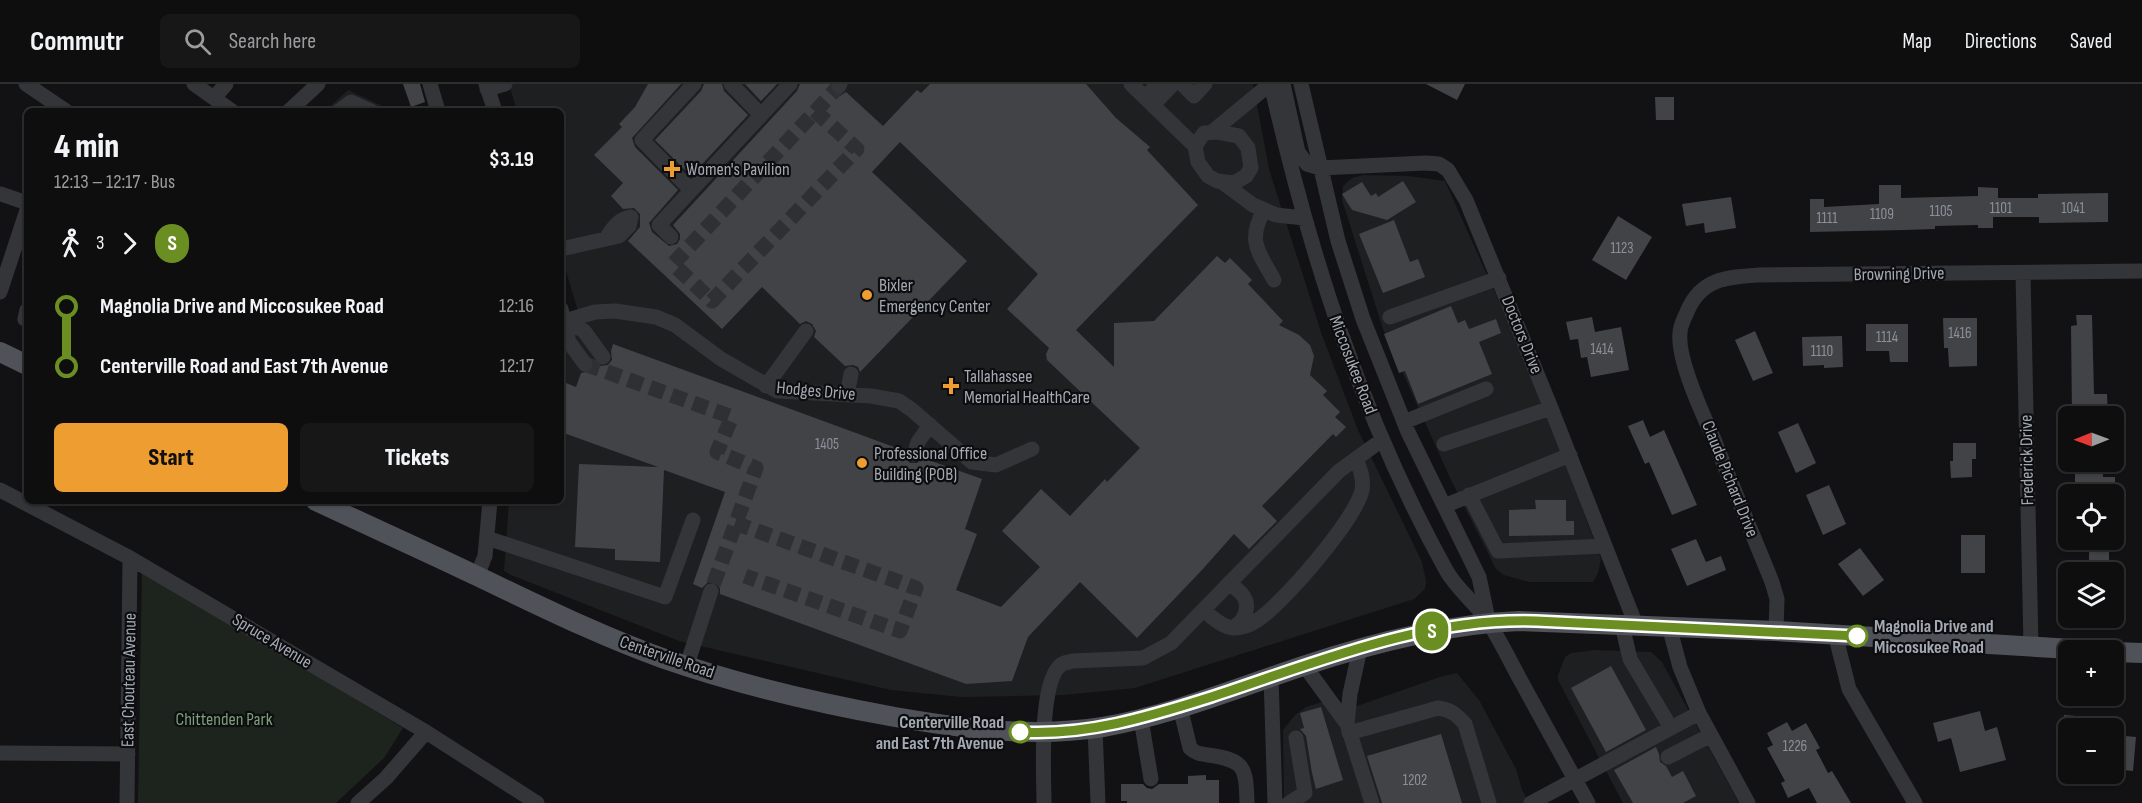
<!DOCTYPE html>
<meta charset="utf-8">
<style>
:root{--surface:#0e0e0f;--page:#171718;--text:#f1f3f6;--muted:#9b9c9e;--line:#2e2e2f;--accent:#ee9d30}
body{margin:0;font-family:"Sofia Sans Condensed",sans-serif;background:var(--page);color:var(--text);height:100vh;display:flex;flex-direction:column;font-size:22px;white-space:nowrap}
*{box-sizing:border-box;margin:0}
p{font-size:20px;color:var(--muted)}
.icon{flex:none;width:33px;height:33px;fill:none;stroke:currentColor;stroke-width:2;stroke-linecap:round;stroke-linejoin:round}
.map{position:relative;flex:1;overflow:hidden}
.panel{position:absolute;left:24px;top:24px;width:540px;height:396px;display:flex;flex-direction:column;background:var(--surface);border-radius:9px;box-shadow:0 2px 4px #0004,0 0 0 2px var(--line)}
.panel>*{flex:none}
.badge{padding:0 12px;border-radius:20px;font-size:21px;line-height:39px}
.needle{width:39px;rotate:269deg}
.controls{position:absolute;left:2058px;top:322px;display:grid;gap:12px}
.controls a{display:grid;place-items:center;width:66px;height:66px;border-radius:9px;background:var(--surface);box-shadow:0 2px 4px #0004,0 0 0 2px var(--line);font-size:30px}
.map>.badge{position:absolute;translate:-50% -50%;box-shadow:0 0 0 3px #fff}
.legs{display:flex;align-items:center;gap:9px;height:66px;padding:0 30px;font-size:20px}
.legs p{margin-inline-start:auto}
.headline{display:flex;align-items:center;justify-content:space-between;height:102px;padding:0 30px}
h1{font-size:33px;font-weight:800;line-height:45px}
.cta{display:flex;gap:12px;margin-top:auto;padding:12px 30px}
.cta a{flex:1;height:69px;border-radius:9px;background:var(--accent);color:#111;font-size:24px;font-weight:800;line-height:69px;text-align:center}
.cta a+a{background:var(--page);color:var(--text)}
ul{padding:0 30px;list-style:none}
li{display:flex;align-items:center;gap:21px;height:60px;font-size:22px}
li i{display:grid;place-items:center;width:9px;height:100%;margin:0 8px;background:currentColor}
li i::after{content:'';width:15px;height:15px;margin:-8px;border:4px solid;border-radius:50%;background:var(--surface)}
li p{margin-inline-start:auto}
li:first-child i{background:linear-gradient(#0000 50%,currentColor 0)}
li:last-child i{background:linear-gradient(currentColor 50%,#0000 0)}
header{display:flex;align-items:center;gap:36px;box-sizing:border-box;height:84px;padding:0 30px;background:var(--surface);border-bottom:2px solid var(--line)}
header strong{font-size:28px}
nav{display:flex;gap:33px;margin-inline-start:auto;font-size:21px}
.search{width:420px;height:54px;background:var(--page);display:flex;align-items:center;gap:15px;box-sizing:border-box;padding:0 21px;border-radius:9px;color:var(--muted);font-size:22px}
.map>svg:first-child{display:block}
.built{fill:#1e1f21}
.green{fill:#1d241d}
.building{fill:#414347}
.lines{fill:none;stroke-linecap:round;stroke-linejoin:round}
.minor-tunnel{stroke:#2f3034;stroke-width:15;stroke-dasharray:15 8;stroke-linecap:butt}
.minor{stroke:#333539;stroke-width:15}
.major{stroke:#4f5258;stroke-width:20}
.line-1-casing{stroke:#fff;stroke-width:14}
.line-1{stroke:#6b8e23;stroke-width:9}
.poi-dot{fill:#ee9d30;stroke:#0d0d0f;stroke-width:2}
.stop-1-dot{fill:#fff;stroke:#6b8e23;stroke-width:3}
.labels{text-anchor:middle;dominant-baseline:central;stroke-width:4.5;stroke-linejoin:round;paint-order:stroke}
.number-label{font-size:15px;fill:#8b9099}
.poi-label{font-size:18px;fill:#a4aab4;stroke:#0d0d0f;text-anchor:start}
.street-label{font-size:18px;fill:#a4aab4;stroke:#0d0d0f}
.stop-label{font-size:18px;font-weight:bold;fill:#a4aab4;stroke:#0d0d0f;text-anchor:start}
.park-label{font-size:18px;fill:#7c9f7b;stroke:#0d0d0f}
</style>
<header>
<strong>Commutr</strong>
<div class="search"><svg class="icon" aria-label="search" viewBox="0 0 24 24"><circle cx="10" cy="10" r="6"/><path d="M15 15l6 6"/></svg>Search here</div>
<nav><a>Map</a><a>Directions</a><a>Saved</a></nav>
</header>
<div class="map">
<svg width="2142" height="719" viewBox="0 0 2142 719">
<rect width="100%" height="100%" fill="#121214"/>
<path class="built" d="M509,0H1253L1269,85L1322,251L1358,346L1422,478L1426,497L1425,505L1414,515L1135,604L1064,611L961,613L891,606L679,557L511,491L504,487L509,417H561V259L583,243L561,171V27H517Z
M348,6L393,27H325Z
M1363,91L1408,92L1445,97L1513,249L1554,350L1601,475L1598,489L1593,498H1529L1504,491L1496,485L1451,396L1383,245L1342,116L1343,102L1352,94Z
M1594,566L1651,568L1662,578L1739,719H1623L1558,596V591L1565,573L1571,569Z
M1457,589L1479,616L1516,685L1522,706L1529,719H1284L1283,646L1295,631L1306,623L1322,618L1334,630L1440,593Z"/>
<path class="green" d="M142,486L403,644L384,674L336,719H138Z"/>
<path class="building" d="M403,0H420L425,18L411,23Z
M648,0H681L632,54L635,63L678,106L649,139L652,148L669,162L677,160L680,155V150L673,141L797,7L800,0H830L831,7L834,10L840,12L846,8L883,42L917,6L921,9L930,0H1086L1116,34L1150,63L1147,66L1198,121L1076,246L1114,283V239L1154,237L1217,172L1225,179L1230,174L1252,196L1248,200L1283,237L1279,241L1299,251L1310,261L1314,272L1310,291L1327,307L1323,311L1340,328L1335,333L1346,343L1336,353L1333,350L1262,422L1277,437L1249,465L1234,450L1202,486L1137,554L1080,498L1028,553L1012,597L966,600L720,510V504L715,498H708L702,504L693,500L725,408L664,386L660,478L615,476V465L575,463L579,380L658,383L561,348V297L576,303L581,289L591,287L594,283V278L600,282L608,281L612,276L611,267L613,260L905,367V373L910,379H917L923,374L982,395L965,445L977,450L956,506L1001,523L1040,483L1002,447L1041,405L1070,432L1105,395L1107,398L1140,364L1047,276L1046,270L1049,264L1007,225L1038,190L900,58L872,88L967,177L860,288L858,283L853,281L845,282L814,253L816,247L812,240L806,237L800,240L762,203L722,245L628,157L640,143V130L634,124L623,125L611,112L623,99L594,71L622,43L619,40L635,23Z
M704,0H722L724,7L748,31L691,92L655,56L701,7Z
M745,0H777L761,17Z
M1426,0H1465L1457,16Z
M1655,13H1674V36H1656Z
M1403,97L1416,118L1387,136L1352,126L1342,110L1362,98L1371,112L1376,109L1378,113Z
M1879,101H1901V114L1978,112V103L1998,104V114H2038V110L2108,109V138L2039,139V133H1993V144H1978V141L1935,142V145L1904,146L1810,148V115H1824V123L1879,120Z
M1731,113L1736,144L1705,149L1704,139L1686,142L1682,120Z
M1618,132L1652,153L1626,196L1592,176Z
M1394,136L1410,178L1418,175L1425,193L1383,209L1359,150Z
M1451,222L1458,239L1465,236L1469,245L1496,235L1501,249L1479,258L1492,290L1418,320L1405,287L1399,289L1384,250Z
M2076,231H2092L2094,310H2107L2108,333H2072L2071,242L2077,241Z
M1592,233L1595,248L1621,243L1629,286L1591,293L1587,273L1581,274L1578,255L1570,256L1566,238Z
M1943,234H1977V282L1949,283L1948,264H1944Z
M1866,240H1908V278H1890L1889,267H1866Z
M1755,247L1773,289L1753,297L1735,256Z
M1842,252L1843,283L1824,284V281L1803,282L1802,253Z
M1643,336L1650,353L1664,346L1697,421L1672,431L1649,378L1645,380L1628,342Z
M1798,339L1816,379L1796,389L1778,348Z
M1953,359H1976V375H1972V393L1951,394L1950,377H1953Z
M2075,378H2103V393H2115V411H2075Z
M1829,401L1846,440L1823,451L1806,411Z
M1535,416H1566V437H1574V451L1509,452V426L1536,425Z
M1961,451H1985V489H1961Z
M1696,455L1706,478L1721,472L1726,486L1687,502L1671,465Z
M2089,456H2109V489H2089Z
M1860,464L1884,496L1863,512L1838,480Z
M1611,582L1646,646L1606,668L1571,604Z
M1321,623L1343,696L1316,705L1312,689L1306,652L1300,645L1304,644L1300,629Z
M1980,627L1985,647L1997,643L2006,676L1960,688L1951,654L1938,658L1933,639Z
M2064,631L2089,633L2088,645H2063Z
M1787,638L1792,647L1806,639L1820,664L1816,666L1828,689L1832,687L1851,719H1817L1809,704L1788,714L1781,699L1785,697L1767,664L1773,661L1767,649Z
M1441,650L1462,719H1382L1367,672Z
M2114,651L2136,653L2133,687L2114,685Z
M1656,663L1659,670L1660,678L1666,682L1672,693L1683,687L1696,712L1683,719H1633L1614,686Z
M1206,691V696H1219V719H1127V717H1121V700H1143L1147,704L1152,705L1159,700H1188V692Z"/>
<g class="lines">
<path class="minor-tunnel" d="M815,27L857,65L712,217L673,180L839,2
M585,280L732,333L717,368L756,384L711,507
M735,439L916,504L900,547L745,492"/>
<path class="minor" d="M26,0L66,27
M194,0L232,27
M430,0L438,27
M486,0L495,27
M731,0L761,31
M1131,0L1195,62L1198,78L1208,92L1217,97L1234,99L1246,92L1251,84L1248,64L1239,52L1217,48L1204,49L1195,62
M1182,0L1194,12L1205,0
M1271,0C1310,172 1361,332 1446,486C1457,506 1477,520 1489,539C1501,558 1511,579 1522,599C1544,639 1566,679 1588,719
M1283,0L1298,68L1307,80L1320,84L1425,79L1439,80L1448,86L1466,116L1551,324L1636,541
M1301,0L1338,157L1363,235L1408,348L1479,493L1488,535
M839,2L840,0
M487,5L505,0
M1145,13L1158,0
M214,14L226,0
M1153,21L1173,0
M289,27L318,0
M339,27L351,18L371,27
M1212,48L1270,0
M1222,98L1253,121L1276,131L1304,134
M691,106L642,56L694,0
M1,110L27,119
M1264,126C1247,157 1258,167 1274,196
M671,153L659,141L790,0
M561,165L619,152L629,142L631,133C619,135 612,144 606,155
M2023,189L2031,563
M0,208L27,126
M561,225L569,258L585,280
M27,226L25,235L27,236
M1390,233L1499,194
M564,235L584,247L603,273
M561,238L595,228L615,227L656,233L675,241L721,275L777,307L871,312L899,317L912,326L972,378L996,381L1032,365
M766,302L806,247
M847,311L851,290
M1404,338L1486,305
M1444,360L1551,324
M914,370L918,358L930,341
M0,406L130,474L426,648L537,719
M1469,411L1498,467L1605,462
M1444,422L1570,371
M487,454L665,513L693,436
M477,492L485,472L490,417
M1229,499C1233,502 1238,506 1241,509C1252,521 1245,538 1232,544
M1203,526C1212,533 1223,544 1234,544C1241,544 1250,541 1256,537C1282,521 1356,435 1362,406C1364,395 1360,385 1356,375
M1622,541L1630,575L1671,644
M1669,542L1680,583L1699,629L1748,719
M1776,547L1777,515L1772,498C1752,449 1732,401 1713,353C1702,329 1677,275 1680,249C1680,242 1684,235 1687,228C1701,194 1728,193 1759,191L2142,187
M1835,550L1849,605L1915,719
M687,581L711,507
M1304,581L1347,640L1372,719
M1271,593L1275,719
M1180,623L1190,664C1195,669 1200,670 1208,671C1245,676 1246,683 1247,719
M1141,635L1151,695
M1347,640L1350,610L1360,565
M1095,644L1098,719
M1349,649L1438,624C1451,626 1456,630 1465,640L1489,719
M0,669L128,670
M1668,673L1711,651
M127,719L130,474
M358,719L386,694L426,648
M1044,719C1044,692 1038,596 1062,580C1063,579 1070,578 1072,577L1143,574L1171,559L1339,387L1382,356
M1289,719L1305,709L1296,654
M1531,719L1699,629"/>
<path class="major" d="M0,268L27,281
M316,417C369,442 423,466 477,492C538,521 598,551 662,574C737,600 817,619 895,633C964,645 1033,654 1103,643C1171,631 1237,604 1303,582C1372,559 1446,540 1519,537L1776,547L2104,567
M2114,568L2142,569"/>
</g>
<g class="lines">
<defs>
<path id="line-1" d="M1020,648C1086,652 1148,633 1211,613C1315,579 1424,533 1536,537L1857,552"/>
</defs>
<use href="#line-1" class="line-1-casing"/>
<use href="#line-1" class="line-1"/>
</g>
<g class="poi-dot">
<path d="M669 76h6v6h6v6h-6v6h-6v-6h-6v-6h6z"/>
<circle cx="867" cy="211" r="6"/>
<path d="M948 293h6v6h6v6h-6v6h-6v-6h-6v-6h6z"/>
<circle cx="862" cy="379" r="6"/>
</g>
<g class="stop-1-dot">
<circle cx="1857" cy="552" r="10"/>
<circle cx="1020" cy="648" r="10"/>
</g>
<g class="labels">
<g class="number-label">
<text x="2001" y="124">1101</text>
<text x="2073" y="124">1041</text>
<text x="1941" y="127">1105</text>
<text x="1882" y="130">1109</text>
<text x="1827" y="134">1111</text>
<text x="1622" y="164">1123</text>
<text x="1960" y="249">1416</text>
<text x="1887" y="253">1114</text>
<text x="1602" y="265">1414</text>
<text x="1822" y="267">1110</text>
<text x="827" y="360">1405</text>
<text x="1795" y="662">1226</text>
<text x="1415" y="696">1202</text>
</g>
<g class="poi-label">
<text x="686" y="85">Women's Pavilion</text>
<text x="879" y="201">Bixler<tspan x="879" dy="21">Emergency Center</tspan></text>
<text x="964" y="292">Tallahassee<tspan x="964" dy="21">Memorial HealthCare</tspan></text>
<text x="874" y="369">Professional Office<tspan x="874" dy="21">Building (POB)</tspan></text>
</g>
<g class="street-label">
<text transform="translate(1899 190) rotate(-1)">Browning Drive</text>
<text transform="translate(1522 251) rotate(68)">Doctors Drive</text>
<text transform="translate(1353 281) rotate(69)">Miccosukee Road</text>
<text transform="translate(816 307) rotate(5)">Hodges Drive</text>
<text transform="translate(2027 376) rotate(-91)">Frederick Drive</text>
<text transform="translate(1730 395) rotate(68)">Claude Pichard Drive</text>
<text transform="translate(272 557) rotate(31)">Spruce Avenue</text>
<text transform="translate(667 573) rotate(19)">Centerville Road</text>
<text transform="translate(129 596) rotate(-89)">East Chouteau Avenue</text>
</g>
<g class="stop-label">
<text x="1874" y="542">Magnolia Drive and<tspan x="1874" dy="21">Miccosukee Road</tspan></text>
<text x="1004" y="638" text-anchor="end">Centerville Road<tspan x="1004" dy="21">and East 7th Avenue</tspan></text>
</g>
<g class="park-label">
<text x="224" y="635">Chittenden Park</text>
</g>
</g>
</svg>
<div class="controls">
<a><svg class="needle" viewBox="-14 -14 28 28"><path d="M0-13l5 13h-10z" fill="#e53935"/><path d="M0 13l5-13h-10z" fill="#9b9c9e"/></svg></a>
<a><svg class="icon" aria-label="locate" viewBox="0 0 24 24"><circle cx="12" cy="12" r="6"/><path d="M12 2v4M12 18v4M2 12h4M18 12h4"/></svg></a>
<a><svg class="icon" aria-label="layers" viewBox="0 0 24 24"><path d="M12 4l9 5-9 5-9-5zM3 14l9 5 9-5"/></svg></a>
<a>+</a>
<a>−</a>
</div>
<b class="badge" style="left:1432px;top:547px;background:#6b8e23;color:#fff">S</b>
<section class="panel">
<div class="headline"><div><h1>4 min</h1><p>12:13 – 12:17 · Bus</p></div><b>$3.19</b></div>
<div class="legs"><svg class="icon" aria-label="walk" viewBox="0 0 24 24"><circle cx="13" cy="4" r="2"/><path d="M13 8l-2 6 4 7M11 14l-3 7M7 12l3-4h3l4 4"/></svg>3<svg class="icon" aria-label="forward" viewBox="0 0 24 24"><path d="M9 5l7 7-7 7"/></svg><b class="badge" style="background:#6b8e23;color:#fff">S</b></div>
<ul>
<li><i style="color:#6b8e23"></i><b>Magnolia Drive and Miccosukee Road</b><p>12:16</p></li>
<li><i style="color:#6b8e23"></i><b>Centerville Road and East 7th Avenue</b><p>12:17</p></li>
</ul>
<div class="cta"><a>Start</a><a>Tickets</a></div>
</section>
</div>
